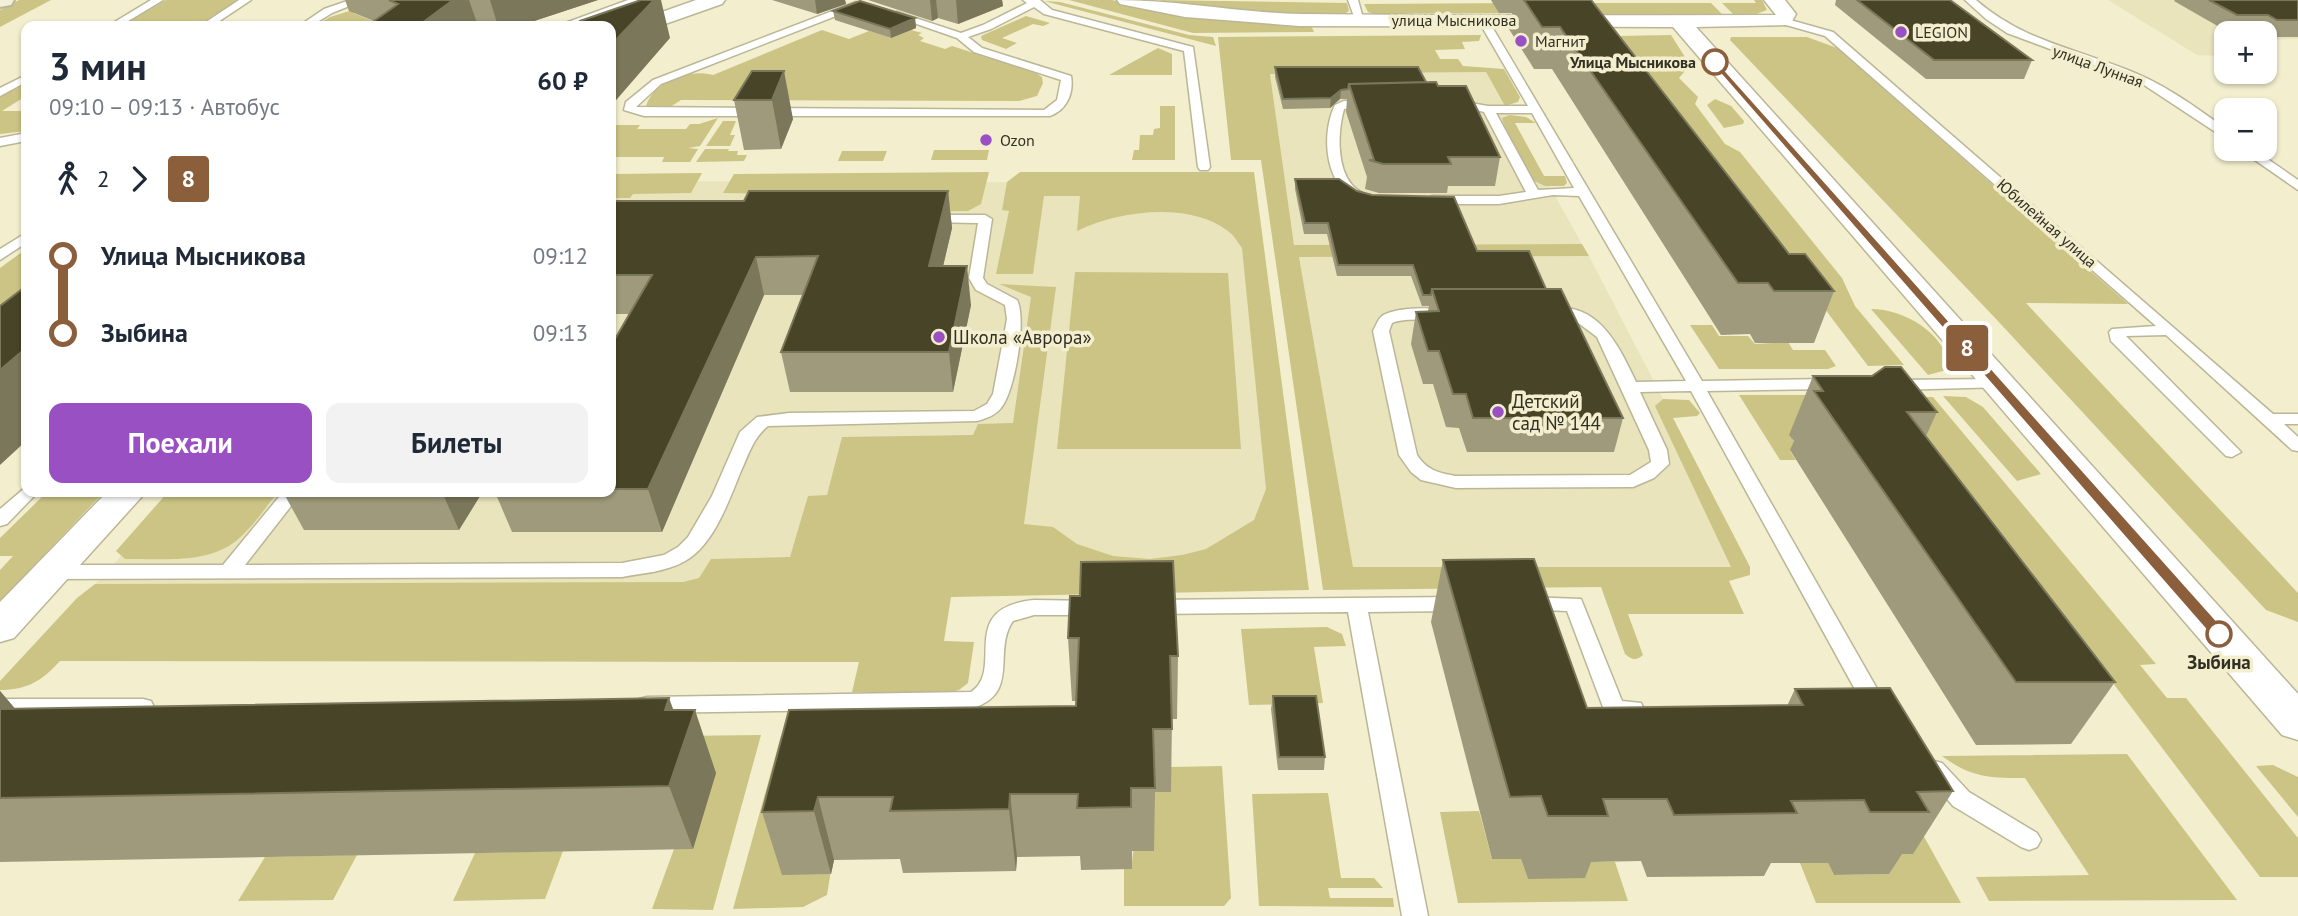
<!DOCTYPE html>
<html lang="ru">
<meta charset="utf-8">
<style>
:root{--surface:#fff;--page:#f2f2f3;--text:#1f2937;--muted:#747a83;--accent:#9950c3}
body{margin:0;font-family:"PT Sans",sans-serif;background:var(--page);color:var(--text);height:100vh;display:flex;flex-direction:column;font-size:26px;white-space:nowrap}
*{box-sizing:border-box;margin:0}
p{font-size:23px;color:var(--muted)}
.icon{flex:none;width:38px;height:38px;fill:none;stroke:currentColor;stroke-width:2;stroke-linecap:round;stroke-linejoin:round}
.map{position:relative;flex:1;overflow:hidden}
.panel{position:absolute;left:21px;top:21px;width:595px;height:476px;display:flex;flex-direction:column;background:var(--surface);border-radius:14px;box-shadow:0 2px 5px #0004}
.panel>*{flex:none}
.badge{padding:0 14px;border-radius:5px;font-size:24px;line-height:46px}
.tools{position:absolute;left:2214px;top:21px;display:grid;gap:14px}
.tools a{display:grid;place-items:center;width:63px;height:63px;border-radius:14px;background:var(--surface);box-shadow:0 2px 5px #0004;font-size:35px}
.map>.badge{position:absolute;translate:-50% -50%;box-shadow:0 0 0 4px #fff}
.legs{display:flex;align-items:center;gap:10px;height:77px;padding:0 28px;font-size:23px}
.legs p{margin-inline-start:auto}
.headline{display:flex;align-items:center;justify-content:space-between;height:119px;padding:0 28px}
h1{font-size:38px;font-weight:700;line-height:52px}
.action{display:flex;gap:14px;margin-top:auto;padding:14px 28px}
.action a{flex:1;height:80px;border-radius:14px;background:var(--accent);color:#fff;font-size:28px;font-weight:700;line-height:80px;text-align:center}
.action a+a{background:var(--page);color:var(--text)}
ul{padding:0 28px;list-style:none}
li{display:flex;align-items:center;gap:24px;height:77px;font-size:26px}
li i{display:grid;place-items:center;width:10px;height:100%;margin:0 9px;background:currentColor}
li i::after{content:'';width:18px;height:18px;margin:-9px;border:5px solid;border-radius:50%;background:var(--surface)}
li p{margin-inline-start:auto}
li:first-child i{background:linear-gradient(#0000 50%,currentColor 0)}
li:last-child i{background:linear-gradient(currentColor 50%,#0000 0)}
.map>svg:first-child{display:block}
.built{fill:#e9e4bc}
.green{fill:#ccc484}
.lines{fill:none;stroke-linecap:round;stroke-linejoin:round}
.service-casing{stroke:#bab696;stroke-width:3}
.minor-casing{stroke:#bab696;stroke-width:3}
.secondary-casing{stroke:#bab696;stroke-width:4}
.service{fill:#fff;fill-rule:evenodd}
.minor{fill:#fff;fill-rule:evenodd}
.secondary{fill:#f2efda;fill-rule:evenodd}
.wall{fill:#9e9a7b}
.shaded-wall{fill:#7b775a}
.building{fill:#484428;stroke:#7b775a;stroke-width:2}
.line-1{fill:#8b5e3c;stroke:#fff;stroke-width:2}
.poi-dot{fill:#9950c3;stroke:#f3efce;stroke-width:2.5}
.stop-1-dot{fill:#fff;stroke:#8b5e3c;stroke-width:3.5}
.labels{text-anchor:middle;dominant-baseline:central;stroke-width:7;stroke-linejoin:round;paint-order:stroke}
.far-street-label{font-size:16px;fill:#323024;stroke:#f3efce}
.far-poi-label{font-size:16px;fill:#323024;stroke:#f3efce;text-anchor:start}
.far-stop-label{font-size:16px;font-weight:bold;fill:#323024;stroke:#f3efce;text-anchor:end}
.poi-label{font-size:19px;fill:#323024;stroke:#f3efce;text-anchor:start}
.stop-label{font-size:19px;font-weight:bold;fill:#323024;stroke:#f3efce}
</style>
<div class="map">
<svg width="2298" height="916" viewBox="0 0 2298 916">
<rect width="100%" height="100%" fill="#f3efce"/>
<path class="built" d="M2108,0H2297L2298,39L2265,40L2264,33L2230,32L2226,33V56L2197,55Z
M1486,72L1582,244L1294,246L1270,74Z
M611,181L1247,183L1297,570L868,588L90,590L179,492H611Z
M1589,256L1750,567H1353L1299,257Z"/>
<path class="green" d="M19,0H51L0,27V10Z
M166,0H238L197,26H121Z
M385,0L353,13L386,26H315L330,17Z
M1069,0H1112L1153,10L1310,23L1314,32L1193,33Z
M1156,0L1347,3L1349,11L1343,15L1254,13Z
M1754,0H1762L1767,10L1754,15L1735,16L1722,3H1756Z
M1044,1L1060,2L1189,35L1213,37L1216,46Z
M1520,3L1512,13H1413L1380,16L1368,12L1364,4Z
M1591,3H1711L1724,16H1600Z
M1026,16L1050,23L1043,26L1033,24L1002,38L1017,43L1006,49L982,40L981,36Z
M822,30L849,39L869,31L891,38L911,30L922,33L918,35L924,38L920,41L945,49L952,46L1036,73L1042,77L1043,83L1037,96L1019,101L681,100L670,107L646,106C653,82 689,68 713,75Z
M1481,35L1479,41L1462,42L1465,49L1435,50L1440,59H1458L1463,66L1504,69L1520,97L1518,102L1505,106L1486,72L1270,74L1294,245L1582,244L1589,256L1299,257L1353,567H1731L1655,406L1663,399L1689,400L1700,413L1697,416L1673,418L1750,567V575L1729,581L1744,614H1628L1643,655C1636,661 1632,660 1625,654L1601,587L1323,590L1261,160H1231L1218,37Z
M1671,35L1690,65L1679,78L1698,97L1695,104L1725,144L1740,152L1842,278L1855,306L1904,365L1868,366L1618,36Z
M1731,37H1807L1837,48L2128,304L2026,303L2298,593V622L2266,610L1997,320L1730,40Z
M1158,48L1172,54V75H1109Z
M26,81V96L2,111H26V131L0,134V97Z
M1715,99L1731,106L1744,121L1743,124L1724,128L1707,105Z
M1160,106H1175V160H1132L1134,150H1139L1140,135H1153L1154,129L1160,128Z
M1510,115L1526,117L1536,123H1515L1544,176H1565L1567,183L1564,186H1545L1530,179L1503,122L1502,118Z
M718,118L700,146L688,148L698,149L690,162H662L664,157H613L611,160L613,125H640L637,129H686L690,124H699Z
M723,121H736L730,135H735L730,146H706Z
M705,149H729L728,151H738L737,155H747L744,161L696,162Z
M934,150H989L987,160H931Z
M842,151H887L883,161H838Z
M989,172L981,204L968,211L771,212L779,194L723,193L734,174Z
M1020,172H1254L1309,590L951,597L944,641L974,642L968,683L959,690L946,693L852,692L859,662L60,661C42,681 27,690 0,690V681L77,598L95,584L683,582L699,578L711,559L790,557L808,496L827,495L842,437L973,435L978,424L1013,423L1031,297L999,284L1056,287L1024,524L1053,527L1077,544L1113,556L1150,559L1182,555L1206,549L1254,520L1266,489L1242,248C1238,243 1234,235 1228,231C1189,201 1118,211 1077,231L1080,196H1044L1033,274H996L1009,211L1002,210L1007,182Z
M702,173L691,193L633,194L630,198H611V174Z
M26,249V327L0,348V268Z
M1075,272L1228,273L1241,449H1057Z
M1871,309C1904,309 1946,333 1950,369L1928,375Z
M1690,325H1712L1719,336H1748L1755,344L1788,342L1793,350H1825L1836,366L1828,369H1719Z
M1739,395H1854L1790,435L1799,450L1790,451L1796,460H1780Z
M1943,396L1966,397L1983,407L2041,474L2017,481Z
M1896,397H1933L2156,664L2140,665L2167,698H2186L2298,838V877H2260Z
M47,492H104L0,601V570L13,556H0V538Z
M168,492H278C265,508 252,528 236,541C206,565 160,558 125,559L116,551Z
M1327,627L1342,634L1346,646L1314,647L1323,703L1249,705L1241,629Z
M761,735L713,910L652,909L674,849H693L676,736Z
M853,735L827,895L803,907L733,909L781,736Z
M2127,754L2237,900L1989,901L1976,877L2089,875L2025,778C1991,778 1971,778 1942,756Z
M2273,765L2298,777V817L2256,766Z
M1222,766L1231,898L1224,906H1124V869H1132C1132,833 1150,797 1170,767Z
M1328,793L1341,878H1374L1383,888H1328L1330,898H1393L1394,907L1259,906L1252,794Z
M1479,811L1492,859H1521L1528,879L1580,862H1615L1628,901L1458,903L1440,812Z
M1913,817L1961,903H1816L1800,863H1828L1834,875L1888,874L1879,854L1912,853Z
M563,851L545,899L453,901L475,853Z
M357,855L333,900L238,901L265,857Z"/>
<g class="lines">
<defs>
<path id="service" d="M151,0H163L120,26H108Z
M239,0H251L212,26H200Z
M350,0H364L332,13L311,26H299L324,9Z
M628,0H642L571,26H557Z
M1023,0H1040L1052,10L1193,47L1210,167L1208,170H1200L1198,167L1184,51L1044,14L1034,7L991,29L968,37L982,48L1071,76C1074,93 1067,110 1050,116H644L624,110L626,102L653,80L856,2L861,5L859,7L661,84L636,107L1044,110L1057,100L1061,80L974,52L957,38L888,14L897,12L961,33L983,25L1027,3Z
M1348,0H1358L1364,22H1356Z
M1965,0H1976C2022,40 2070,47 2125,69C2163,83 2194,106 2226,129V139L2141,83L2007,33L1986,19Z
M1483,17L1488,20L1702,381L1831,379L1839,384L1831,389L1707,391L1884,701L1887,707L1884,713L1876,715L1868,713L1691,391L1640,392L1667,450L1669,464L1654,478L1633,487L1456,488L1421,480L1411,472L1399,455L1373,331C1376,326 1378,319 1382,316C1393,308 1436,305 1445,313C1432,324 1408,316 1392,323L1389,331L1417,455C1427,470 1438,473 1456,476L1630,475L1651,462L1649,450L1597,337L1577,322L1544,316L1541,313L1544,310C1596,297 1618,344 1636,382L1686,381L1579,196L1553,195L1499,204H1432L1425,200L1432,196H1499L1526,192L1484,112L1447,103L1453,100L1488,106H1528L1478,20ZM1496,113H1532L1574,188L1538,190Z
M1783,18L1833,32L2273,414H2298V424H2284L2298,437V451L2292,450L2166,335L2126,336L2241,452L2232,457L2226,456L2111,341L2109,332L2112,329L2156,326L1825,36L1779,23L1778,21Z
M26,75V82L0,96V88Z
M1344,101H1369L1375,104L1369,107L1344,109C1338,131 1336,166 1352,185C1357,191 1364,193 1370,198L1363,202C1325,191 1320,136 1335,105Z
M26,133V141L0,146V138Z
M2239,149H2253L2298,180V190Z
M928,215H985L992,219L983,278L987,284L1017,300C1027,318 1015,392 1001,408C996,415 985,419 977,421L768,426C753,438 749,454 741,471C729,500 714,545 685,561C666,572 643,573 622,577L52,579L45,577L42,572L45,567L52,565H223L283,492H302L245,565L622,563L664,555L678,547L688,537L712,496L740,432L757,417L789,413L974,411L987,404L993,394L1007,319L1005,305L976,290L969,278L978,223L923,222V216Z
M26,233V243L0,260V249Z
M1999,379L2005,381L2007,384L2005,387L1894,390L1886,385L1894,380Z
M26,487V492H38L7,524L0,526V509Z
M1457,597L1464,599L1467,604L1464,609L1457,611L1368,612L1428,916H1402L1348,612L1153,614L1146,612L1143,607L1146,602L1153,600Z
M1527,597L1581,599L1622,701L1641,703L1644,709L1641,715L1633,717L1606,715L1567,611L1520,609L1517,604L1520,599Z
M1034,600L1093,601L1100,603L1103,608L1100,613L1093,615H1034L1013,621C992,651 1021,693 973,708L647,713L639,711L636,705L639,699L647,697L971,692C1006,669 955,608 1034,600Z
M0,699H143L151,701L154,707L151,713L143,715H0Z
M1934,761L1942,763L1969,792L2037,833L2041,840L2037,847L2029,850L2021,847L1953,806L1923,770L1926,763Z"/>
<path id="minor" d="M696,0H725L722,4L611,43V30Z
M1117,0C1179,0 1240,13 1302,14C1460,16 1618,15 1776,15L1764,0H1785L1796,14L1790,25L1696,27L2298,694V740L2282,735L1673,27L1299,26L1185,17L1120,4Z
M107,492H146L14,638L0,642V602Z"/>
<path id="secondary" d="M0,0H14L11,5L0,7Z"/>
</defs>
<use href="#service" class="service-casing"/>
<use href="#minor" class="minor-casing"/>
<use href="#secondary" class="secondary-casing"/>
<use href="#service" class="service"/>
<use href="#minor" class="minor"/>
<use href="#secondary" class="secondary"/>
</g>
<path class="wall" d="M345,0H598L519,26H486L477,23L473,26H367L374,21L349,11Z
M772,0H845L846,4L817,14Z
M868,0H1002L1003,6L958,24L938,18L932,21Z
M1491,0H1591L1789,254L1834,291L1814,343H1755L1750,334L1721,335L1552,69H1534L1509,29L1512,13H1499Z
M1836,0H1950L2032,60L2024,79H1926L1835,5Z
M2175,0H2298V37H2268L2264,35V33L2259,32H2228L2174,1Z
M833,11L915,18L916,28L891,38L835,20Z
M1275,67L1426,82L1438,86L1500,157L1495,186H1448L1447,193H1379L1365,189L1367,177L1346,112L1347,99H1340L1330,108L1283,109L1275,77Z
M752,71L793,119L781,149L744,150L734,100Z
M1295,179L1357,191L1477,251L1546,289L1623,418L1614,452H1467L1459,428L1446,427L1433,384H1423L1411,344L1416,312L1428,311L1429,306H1422L1411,276H1337L1327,234H1304L1295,189Z
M611,185L615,201H744L948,191L952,228L943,266L971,305L953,392H790L781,352L803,295H764L662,532H512L495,492H611V346L629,314H611Z
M1813,376H1872L1937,412L1926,436L2115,682L2071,744L1976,745L1790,450L1794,441L1789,435Z
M283,492H478L480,496L459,530H304Z
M1443,560L1587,708L1787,706L1795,689L1953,791L1913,854H1902L1889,874L1834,875L1828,863H1771L1764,876L1647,877L1641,861L1591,862L1585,878L1528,879L1521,859H1492L1431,622Z
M1070,596L1178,656L1177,719H1172L1171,792H1155L1154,851H1132V869L1081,870L1080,856L1017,857L1016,871L903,873L900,859L834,860L831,874L782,875L762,812L1076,706V701H1072L1068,638Z
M0,691L15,709L674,710L716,773L693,849L0,862Z
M1273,696L1325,757L1324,770H1278L1271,709Z"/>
<path class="shaded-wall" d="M418,0H469L477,23L473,26H418Z
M490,0H598L519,26H498Z
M654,0H661L670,38L611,106V45Z
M815,0H845L846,4L817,14Z
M930,0H936L938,18L932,21Z
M956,0H1002L1003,6L958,24Z
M915,18L916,28L891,38L890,29Z
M784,71L793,119L781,149L772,100Z
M1341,90L1340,99L1330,108L1331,98Z
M611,185L618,211L611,222Z
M948,191L952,228L934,305L929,266Z
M756,257L764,295L662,532L648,489Z
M967,266L971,305L953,392L949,352Z
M26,348V441L0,465V370Z
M442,492H478L480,496L459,530Z
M0,691L48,747L0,741Z
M669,698L685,741L695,710L716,773L693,849L669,786L665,710Z
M1010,794L1017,857L1016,871L1009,809Z
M818,797L834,860L831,874L814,811Z"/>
<path class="building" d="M389,0H453L418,26H367L398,4Z
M641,0H654L611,45V26H574L580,21Z
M1524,0H1591L1789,254H1805L1834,291H1774L1768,283H1738L1560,27H1542Z
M1857,0H1950L2032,60H1934Z
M2209,0H2298V20H2277L2268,15H2237Z
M860,1L915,18L890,29L833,11Z
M1275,67H1418L1426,82L1349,84L1348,89L1341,90L1331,98L1283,99Z
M752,71H784L772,100H734Z
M1436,82L1438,86H1466L1500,157H1448L1451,164H1383L1369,160H1374L1349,84Z
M1295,179H1339L1357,191L1372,195L1454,197L1477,251H1529L1546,289H1432L1431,295H1423L1413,265H1338L1328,223H1305Z
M749,191H948L929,266H967L949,352H781L818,256L756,257L648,489H611V346L652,275H611V201H744Z
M26,286V348L0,370V306Z
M1432,289H1561L1623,418H1473L1466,394H1453L1439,351H1428L1416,312L1439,311Z
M1885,367H1901L1937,412H1907L2115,682H2016L1814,391H1823L1813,376H1872Z
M1534,559L1587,708L1803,705L1795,689L1890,688L1953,791L1917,792L1929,812H1870L1864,800L1791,801L1797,813L1674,815L1667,799H1603L1608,816H1548L1541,796L1510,797L1443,560Z
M1173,561L1178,656H1170L1172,729H1153L1155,788H1131V807L1077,808L1078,794H1010L1009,809L890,811L893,797H818L814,811L762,812L789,710L1076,706L1079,638H1068L1070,596H1080L1081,562Z
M1273,696H1316L1325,757H1279Z
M669,698L665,710H695L669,786L0,798V709Z"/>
<path class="line-1" d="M1715,59L2225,630L2227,634L2225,639H2214L1712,64Z"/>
<g class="poi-dot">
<circle cx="1901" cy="32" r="7"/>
<circle cx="1521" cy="41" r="7"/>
<circle cx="986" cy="140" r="7"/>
<circle cx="939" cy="337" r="7"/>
<circle cx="1498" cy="412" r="7"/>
</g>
<g class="stop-1-dot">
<circle cx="1715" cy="62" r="12"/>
<circle cx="2219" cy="634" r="12"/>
</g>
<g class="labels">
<g class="far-street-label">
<text x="1454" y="20">улица Мысникова</text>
<text transform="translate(2098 66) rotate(20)">улица Лунная</text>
<text transform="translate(2047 223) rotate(41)">Юбилейная улица</text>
</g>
<g class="far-poi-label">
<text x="1915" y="32">LEGION</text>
<text x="1535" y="41">Магнит</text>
<text x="1000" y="140">Ozon</text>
</g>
<g class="far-stop-label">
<text x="1696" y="62">Улица Мысникова</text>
</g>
<g class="poi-label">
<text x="953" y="337">Школа «Аврора»</text>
<text x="1512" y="401">Детский<tspan x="1512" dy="22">сад № 144</tspan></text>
</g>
<g class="stop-label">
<text x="2219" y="662">Зыбина</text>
</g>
</g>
</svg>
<div class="tools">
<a>+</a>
<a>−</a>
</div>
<b class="badge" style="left:1967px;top:348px;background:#8b5e3c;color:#fff">8</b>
<section class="panel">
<div class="headline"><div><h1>3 мин</h1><p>09:10 – 09:13 · Автобус</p></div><b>60 ₽</b></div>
<div class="legs"><svg class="icon" aria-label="walk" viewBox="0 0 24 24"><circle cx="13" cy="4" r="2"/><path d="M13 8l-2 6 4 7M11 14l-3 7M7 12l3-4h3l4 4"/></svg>2<svg class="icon" aria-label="forward" viewBox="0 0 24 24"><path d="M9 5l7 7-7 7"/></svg><b class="badge" style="background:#8b5e3c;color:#fff">8</b></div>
<ul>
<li><i style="color:#8b5e3c"></i><b>Улица Мысникова</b><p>09:12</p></li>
<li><i style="color:#8b5e3c"></i><b>Зыбина</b><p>09:13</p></li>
</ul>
<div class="action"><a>Поехали</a><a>Билеты</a></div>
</section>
</div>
